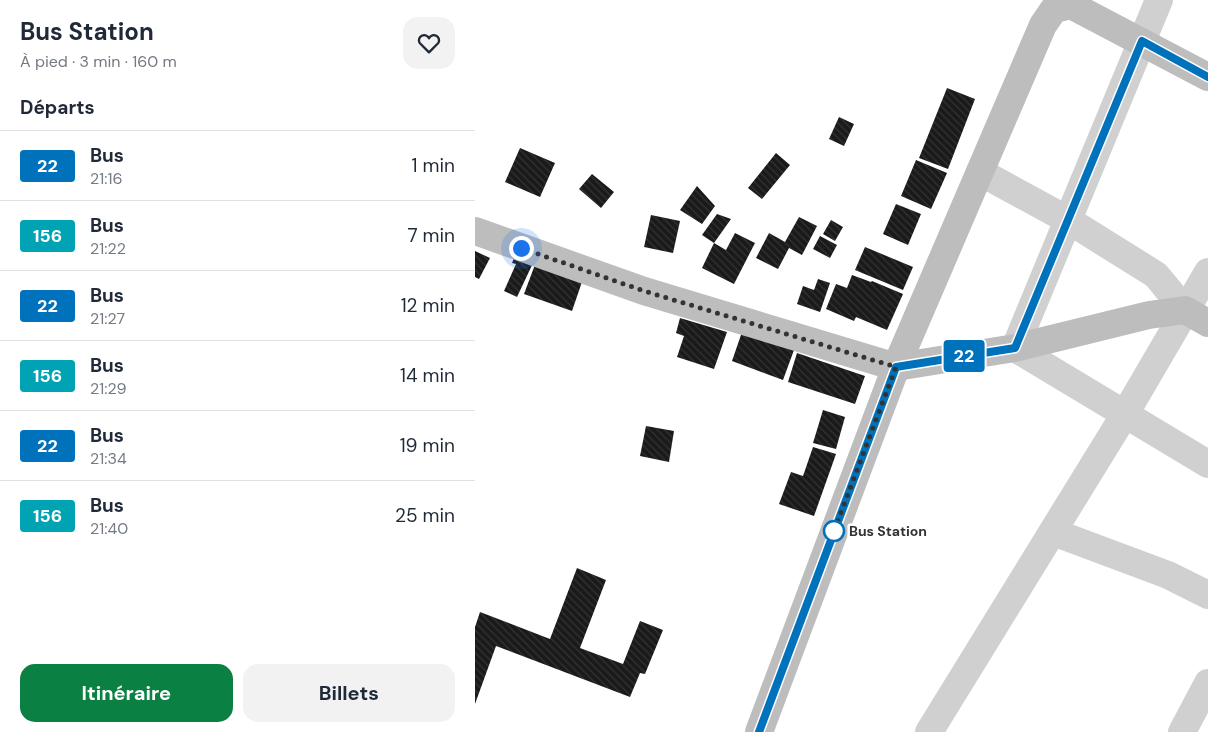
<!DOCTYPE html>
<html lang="fr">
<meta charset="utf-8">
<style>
:root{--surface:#fff;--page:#f2f2f3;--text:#1f2937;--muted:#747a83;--line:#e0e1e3;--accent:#0b8043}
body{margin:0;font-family:"DM Sans",sans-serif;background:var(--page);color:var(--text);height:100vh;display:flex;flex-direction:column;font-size:19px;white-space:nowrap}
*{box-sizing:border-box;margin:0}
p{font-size:16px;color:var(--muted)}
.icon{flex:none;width:28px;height:28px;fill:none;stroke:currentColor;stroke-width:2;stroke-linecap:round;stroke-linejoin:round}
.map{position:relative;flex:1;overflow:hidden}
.sheet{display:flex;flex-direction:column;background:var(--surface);width:475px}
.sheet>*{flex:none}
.badge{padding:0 10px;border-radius:4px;font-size:18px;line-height:32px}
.you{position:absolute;width:25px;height:25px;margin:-12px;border:4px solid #fff;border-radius:50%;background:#1a73e8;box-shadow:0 0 0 8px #1a73e833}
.map>.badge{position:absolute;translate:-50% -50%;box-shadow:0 0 0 2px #fff}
h2{padding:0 20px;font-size:19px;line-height:45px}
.round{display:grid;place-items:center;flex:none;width:52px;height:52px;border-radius:15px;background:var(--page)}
.overview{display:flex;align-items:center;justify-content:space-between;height:85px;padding:0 20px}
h1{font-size:24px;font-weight:700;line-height:38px}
.primary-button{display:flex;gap:10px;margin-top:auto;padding:10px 20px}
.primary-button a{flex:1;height:58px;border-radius:15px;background:var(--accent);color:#fff;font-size:20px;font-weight:700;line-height:58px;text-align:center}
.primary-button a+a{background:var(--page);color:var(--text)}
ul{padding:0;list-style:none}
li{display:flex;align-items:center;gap:15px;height:70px;padding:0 20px;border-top:1px solid var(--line)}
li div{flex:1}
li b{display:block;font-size:19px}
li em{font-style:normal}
li .badge{min-width:55px;font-weight:700;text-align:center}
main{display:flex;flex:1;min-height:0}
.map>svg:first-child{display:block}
.building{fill:url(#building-back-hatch)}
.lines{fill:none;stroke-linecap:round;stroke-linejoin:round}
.street{stroke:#d0d0d0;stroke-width:28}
.secondary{stroke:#bdbdbd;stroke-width:28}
.line-casing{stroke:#fff;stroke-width:11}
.line{stroke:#0072bc;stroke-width:8}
.walk{stroke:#333;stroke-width:5;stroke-dasharray:0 9}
.stop-dot{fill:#fff;stroke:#0072bc;stroke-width:2.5}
.labels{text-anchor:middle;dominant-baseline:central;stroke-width:5;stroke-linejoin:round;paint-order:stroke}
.stop-label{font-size:14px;font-weight:bold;fill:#333;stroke:#fff;text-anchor:start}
</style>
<main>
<section class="sheet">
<div class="overview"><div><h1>Bus Station</h1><p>À pied · 3 min · 160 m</p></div><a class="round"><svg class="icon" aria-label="heart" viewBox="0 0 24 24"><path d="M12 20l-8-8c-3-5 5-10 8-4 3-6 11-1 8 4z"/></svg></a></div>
<h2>Départs</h2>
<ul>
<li><span class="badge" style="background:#0072bc;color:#fff">22</span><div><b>Bus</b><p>21:16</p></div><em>1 min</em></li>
<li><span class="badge" style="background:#00a3b4;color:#fff">156</span><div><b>Bus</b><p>21:22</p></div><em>7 min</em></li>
<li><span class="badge" style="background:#0072bc;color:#fff">22</span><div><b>Bus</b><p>21:27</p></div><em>12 min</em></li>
<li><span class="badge" style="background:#00a3b4;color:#fff">156</span><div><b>Bus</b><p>21:29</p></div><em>14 min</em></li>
<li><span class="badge" style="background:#0072bc;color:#fff">22</span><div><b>Bus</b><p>21:34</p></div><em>19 min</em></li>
<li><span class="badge" style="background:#00a3b4;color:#fff">156</span><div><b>Bus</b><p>21:40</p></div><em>25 min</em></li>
</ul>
<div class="primary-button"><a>Itinéraire</a><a>Billets</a></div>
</section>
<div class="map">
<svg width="733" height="732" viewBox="0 0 733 732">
<defs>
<pattern id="building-back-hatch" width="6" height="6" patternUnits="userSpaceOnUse" patternTransform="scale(1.25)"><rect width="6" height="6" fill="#1a1a1a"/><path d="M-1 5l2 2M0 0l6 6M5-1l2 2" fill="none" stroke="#333"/></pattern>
</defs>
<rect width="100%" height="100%" fill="#fff"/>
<path class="building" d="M472,88L500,99L473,169L444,158Z
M364,117L379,124L369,146L354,139Z
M45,148L80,163L65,197L30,182Z
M301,153L315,165L287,199L273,188Z
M441,160L472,173L456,209L426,196Z
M117,174L139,192L126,208L104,189Z
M222,186L240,206L227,224L205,210Z
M421,204L446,214L433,245L408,234Z
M242,214L256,219L239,243L227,235Z
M176,215L205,221L198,253L169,247Z
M324,217L342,226L327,255L314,248L303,269L281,258L294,233L310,242Z
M356,220L368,227L360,241L348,234Z
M260,233L280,243L259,284L227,268L239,243L251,250Z
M345,236L362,245L355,258L338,249Z
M390,247L438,267L428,290L380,270Z
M0,251L15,258L4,279L0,277Z
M41,253L59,261L42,297L29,291L41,264L37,263Z
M61,262L108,279L97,311L49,294Z
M377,275L396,282L397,281L428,294L412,330L381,317L379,321L351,309L361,284L372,288Z
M343,279L355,283L345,312L322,304L328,286L339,290Z
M205,318L252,332L239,369L202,357L209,336L201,333Z
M267,332L319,350L308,380L257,361Z
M322,353L390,376L380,404L313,382Z
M348,410L370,417L361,449L338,443Z
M171,426L199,431L194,462L165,456Z
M338,447L361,454L339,516L304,504L316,472L328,476Z
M102,568L131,580L105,648L148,664L165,621L188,630L170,674L165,673L155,697L21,646L0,704V627L5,612L75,639Z"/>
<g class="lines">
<path class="street" d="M684,0L540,348L733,464
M505,172L593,220L681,275L710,310
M578,532L693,575L733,595
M454,732L650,414L733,272
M707,732L733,683"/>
<path class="secondary" d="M0,231L169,291L421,367L540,348L674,315L710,310L733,323
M284,732L421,367L568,25L579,9L596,5L733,77"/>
</g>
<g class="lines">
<defs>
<path id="line" d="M284,732L421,367L540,348L667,41L733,77"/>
</defs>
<use href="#line" class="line-casing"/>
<use href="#line" class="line"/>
<path class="walk" d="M46,248L169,291L421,367L359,531"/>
</g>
<circle class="stop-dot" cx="359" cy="531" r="10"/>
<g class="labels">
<g class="stop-label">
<text x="374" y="531">Bus Station</text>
</g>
</g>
</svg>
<div class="you" style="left:46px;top:248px"></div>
<b class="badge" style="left:489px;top:356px;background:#0072bc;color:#fff">22</b>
</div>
</main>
